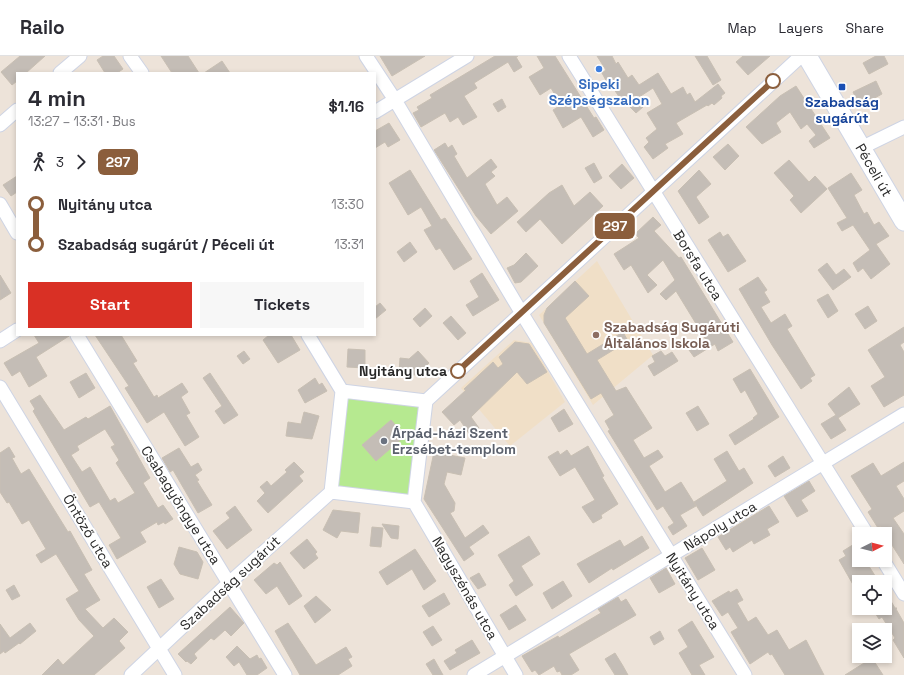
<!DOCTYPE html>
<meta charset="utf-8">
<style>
:root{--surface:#fff;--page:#f7f7f7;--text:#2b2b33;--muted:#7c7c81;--line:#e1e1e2;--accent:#d93025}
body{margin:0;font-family:"Space Grotesk",sans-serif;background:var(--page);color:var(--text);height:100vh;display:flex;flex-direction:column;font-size:15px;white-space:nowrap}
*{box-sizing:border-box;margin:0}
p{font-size:13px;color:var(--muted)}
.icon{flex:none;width:22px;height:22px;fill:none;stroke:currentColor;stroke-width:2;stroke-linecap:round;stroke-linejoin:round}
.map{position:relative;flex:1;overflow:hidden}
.details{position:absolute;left:16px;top:16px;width:360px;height:264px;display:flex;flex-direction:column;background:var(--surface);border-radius:0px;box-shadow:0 2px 6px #0003}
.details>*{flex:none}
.badge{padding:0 8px;border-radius:6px;font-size:14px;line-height:26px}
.needle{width:26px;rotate:84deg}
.buttons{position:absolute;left:852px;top:471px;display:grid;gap:8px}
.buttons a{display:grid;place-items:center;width:40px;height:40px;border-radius:0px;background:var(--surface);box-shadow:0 2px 6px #0003;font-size:20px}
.map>.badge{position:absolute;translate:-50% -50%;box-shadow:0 0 0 2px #fff}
.legs{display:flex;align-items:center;gap:6px;height:44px;padding:0 12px;font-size:13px}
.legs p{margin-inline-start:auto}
.headline{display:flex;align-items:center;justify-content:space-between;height:68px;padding:0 12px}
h1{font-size:22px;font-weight:700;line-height:30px}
.primary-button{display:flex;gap:8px;margin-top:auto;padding:8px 12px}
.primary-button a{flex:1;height:46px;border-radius:0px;background:var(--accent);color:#fff;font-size:16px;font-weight:700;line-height:46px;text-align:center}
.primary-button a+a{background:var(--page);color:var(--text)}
ul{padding:0 12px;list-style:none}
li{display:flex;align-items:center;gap:14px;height:40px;font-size:15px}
li i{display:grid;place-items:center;width:6px;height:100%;margin:0 5px;background:currentColor}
li i::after{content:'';width:10px;height:10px;margin:-5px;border:3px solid;border-radius:50%;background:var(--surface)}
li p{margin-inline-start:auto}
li:first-child i{background:linear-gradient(#0000 50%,currentColor 0)}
li:last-child i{background:linear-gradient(currentColor 50%,#0000 0)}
header{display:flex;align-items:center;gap:24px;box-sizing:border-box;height:56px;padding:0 20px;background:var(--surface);border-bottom:1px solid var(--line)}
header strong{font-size:19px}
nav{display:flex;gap:22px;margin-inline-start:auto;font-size:14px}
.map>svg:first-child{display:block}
.education{fill:#f0dfc7}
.green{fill:#b6e990}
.building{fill:#c4bdb6;stroke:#c8bfb3;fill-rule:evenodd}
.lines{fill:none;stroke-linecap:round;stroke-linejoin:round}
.minor-casing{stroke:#ced4e4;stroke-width:15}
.secondary-casing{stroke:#ced4e4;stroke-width:21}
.minor{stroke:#fff;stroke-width:13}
.secondary{stroke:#fff;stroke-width:19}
.line-1-casing{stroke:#fff;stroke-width:9}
.line-1{stroke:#8b5e3c;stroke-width:6}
.shop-dot{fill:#3f7fe0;stroke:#fff;stroke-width:1.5}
.stop-1-dot{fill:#fff;stroke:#8b5e3c;stroke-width:2}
.transit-dot{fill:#1a4fb4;stroke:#fff;stroke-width:1.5}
.education-dot{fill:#8d6e63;stroke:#fff;stroke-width:1.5}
.worship-dot{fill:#6b7280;stroke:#fff;stroke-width:1.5}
.labels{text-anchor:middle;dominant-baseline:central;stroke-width:4;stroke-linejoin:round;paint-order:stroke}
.shop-label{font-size:14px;font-weight:bold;fill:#366cbe;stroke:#fff}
.transit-label{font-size:14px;font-weight:bold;fill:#164399;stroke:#fff}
.street-label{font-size:14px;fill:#292929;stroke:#fff}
.education-label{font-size:14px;font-weight:bold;fill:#785e54;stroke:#fff;text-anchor:start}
.stop-label{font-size:14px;font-weight:bold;fill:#292929;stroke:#fff;text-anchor:end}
.worship-label{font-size:14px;font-weight:bold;fill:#5b616d;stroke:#fff;text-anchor:start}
</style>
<header>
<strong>Railo</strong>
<nav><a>Map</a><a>Layers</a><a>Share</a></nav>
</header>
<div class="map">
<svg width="904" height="619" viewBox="0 0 904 619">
<rect width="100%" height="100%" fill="#ede3d9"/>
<path class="education" d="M597,205L653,299L593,349L539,259Z
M514,284L532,287L565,346L510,390L461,332Z"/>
<path class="green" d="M342,335L426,345L414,446L331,436Z"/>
<path class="building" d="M20,0H45L26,17H17V25L12,29L1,16Z
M103,0H114L123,13L117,17H105L97,4Z
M161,0H188L199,17H172Z
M380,0H425L392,20Z
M495,0H518L516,1L522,11L514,16L508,6L474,27L477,32L464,40L477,61L463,69L458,61L450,66L445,57L421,71L413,57L419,54L417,51L432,42L430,39Z
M537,0H555L594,62L596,61L604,74L593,81L581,61L563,72L553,54L561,49L551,32L540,39L529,21L544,12Z
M597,0H612L616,8L618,6L628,22L632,19L639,29L658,17L671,38L683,31L687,39L690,37L695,46L718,28L725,37L721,40L722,42L714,49L712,47L708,50L707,49L676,67L683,78L665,88L668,92L653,103L644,91L649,86L646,82L657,73L647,57L662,48L653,32L636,43L643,51L636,57L627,48L625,50L610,27L608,28L602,17L606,14Z
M695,0H707L721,24L713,29Z
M743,0H770L748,19L736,6Z
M876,0H884L888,8L869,18L863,7Z
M222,5L230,17H204Z
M876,25L882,38L860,50L853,36Z
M796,30L830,82L814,92L809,85L816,79L807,68L801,73L790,56L776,67L781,76L762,88L746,71L780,40Z
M502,43L506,51L498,56L493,48Z
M389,67L400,84L388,91L385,86L375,92V75Z
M445,87L448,92L452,89L457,98L454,100L467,122L491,103L497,111L491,116L495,120L485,128L497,149L507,141L518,155L491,178L476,160L434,94Z
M728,88L739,100L725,114L713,101Z
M789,104L809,126L815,120L827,133L801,157L790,144L794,140L774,117Z
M594,107L602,122L594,127L585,112Z
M622,108L634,122L621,133L609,120Z
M410,114L441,164L445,162L472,203L454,214L440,192L436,194L424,174L432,170L421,151L408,159L389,127Z
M699,114L711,128L696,141L709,161L699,168L678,135Z
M851,117L862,134L854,139L864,158L867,156L874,169L879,166L889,180L876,188L890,208L871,223L863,212L858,216L853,207L870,194L853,169L842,175L837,167L847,162L828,132Z
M17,120V136L11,140L3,129Z
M562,129L574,150L590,136L603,150L562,188L540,163L526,176L517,166L549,137Z
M653,161L661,169L654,175L679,202L681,201L733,286L718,295L715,288L694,301L689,294L706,284L676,235L666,244L660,238L675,224L663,204L647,219L657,229L648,237L631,209L624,214L614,198L639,182L635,178Z
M720,176L723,181L728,178L746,205L728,216L708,184Z
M410,186L417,196L404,206L397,196Z
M526,197L538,210L521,226L515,227L507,212L514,209Z
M827,207L836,219L844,213L851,221L833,234L818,214Z
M482,217L499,244L473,260L466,249L479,241L470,225Z
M0,219L11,237L0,244Z
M758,221L767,234L764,236L770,246L761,251L771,267L785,258L792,270L787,273L815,319L810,322L812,325L801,333L772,289L739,233Z
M575,225L589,240L565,262L587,298L623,276L628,285L597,304L616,335L626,331L652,372L633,384L644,402L658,394L663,401L649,410L665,436L681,426L696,450L680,459L687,470L673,479L668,471L674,467L663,450L657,454L608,375L610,374L605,365L614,359L601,337L591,343L544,267V259L547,252Z
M828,238L838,255L828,262L817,244Z
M380,247L386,254L375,263V251Z
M868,250L877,265L865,273L855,258Z
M425,252L432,260L420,271L413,263Z
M451,260L466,277L458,284L443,267Z
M904,271V286L900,289L904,296V339L884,351L871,330L885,321L868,294Z
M34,279L69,280L36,301L47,320L29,331L20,315L12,320L4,307L39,287Z
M95,279H121L137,305L133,307L154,341L157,339L158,342L182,327L188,336L181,341L190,357L186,359L199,381L185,390L164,356L147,367L125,332L129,330Z
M269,279H291L300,294L278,307L263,284Z
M515,286L529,288L547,316L527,328L517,316L471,361L479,372L470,379L460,364L454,369L442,356L466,334L464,333L493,306L498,312L503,308L499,301Z
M348,293L365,294V312L347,311Z
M244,295L250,303L243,308L237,300Z
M418,295L429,307L416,319L399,318L400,302L409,303Z
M661,295L665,300L672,296L678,305L654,320L648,310L655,306L652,300Z
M750,313L779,361L735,389L729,379L754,363L753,362L758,358L745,334L741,337L733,323Z
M86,317L95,332L79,342L70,326Z
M210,317L238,359L224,368L215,355L222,350L203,322Z
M315,322L319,329L322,327L327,335L305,347L298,334Z
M849,331L860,348L838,362L846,374L831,383L821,368L836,359L828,348Z
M40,339L64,374L86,361L88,363L110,350L150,422L143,427L158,452L163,449L173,463L165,468L164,466L158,469L157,466L140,476L146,486L117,503L109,489L121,482L99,446L90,451L33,355L35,353L30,345ZM105,373L115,389L111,391L119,404L116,407L135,437L118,447L115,442L110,445L90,411L82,416L71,399L79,394L77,390Z
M698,350L709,368L697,375L686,357Z
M564,353L573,368L559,376L551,362Z
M304,356L319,360L312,383L286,380L288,366L301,368Z
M391,364L405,380L376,405L362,389Z
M588,390L604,420L602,421L618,448L601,459L602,462L593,467L582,451L595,444L575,411L560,420L548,401L558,395L560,399L567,394L571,400Z
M9,391L15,401L12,402L21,418L29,413L68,476L70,475L92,514L84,518L100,544L85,553L103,572L114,562L128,576L119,585L125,592L94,619H42L58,603L63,609L94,580L79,564L66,543L79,535L56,498L41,507L36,499L46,493L29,464L22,468L9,446L7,447L0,436V397Z
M179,392L191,411L198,407L202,414L195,419L199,424L197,425L212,449L198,457L173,414L170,416L162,402Z
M727,395L739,415L744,412L753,427L703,460L694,446L727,425L714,403Z
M434,396L465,402L461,419L447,416L444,428L455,447L454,455L450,457L465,482L483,469L489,477L469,491L474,498L464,505L424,443Z
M783,400L790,412L775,421L768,410Z
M294,406L304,416L299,420L303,425L268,457L257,445L265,437L260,431L267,425L271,430L287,416L285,414Z
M904,406V425L896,430L904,443V455L893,462L904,478V508L880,470L878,472L868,456L872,453L851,420L873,407L881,420Z
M809,425L815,435L801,444L808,455L797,461L784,440Z
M235,450L252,474L227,493L213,475L230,462L226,457Z
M769,450L779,466L767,473L770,479L754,488L752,484L733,496L730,491L726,494L718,481Z
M333,454L360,457L358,477L341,475L337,482L323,474Z
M382,468L399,470L398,483L391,482Z
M372,471L383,472L381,491L370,490Z
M529,480L540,498L521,510L533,529L516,540L509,529L514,525L498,499Z
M642,480L649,492L613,514L612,512L589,527L577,508L620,484L624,491Z
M307,483L317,496L315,498L318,502L304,513L290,497Z
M859,485V504H865L879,526H859V539L839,504L846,500L843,495Z
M179,491L197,496L203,506L198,523L180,518L174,508Z
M702,492L715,514L698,524L685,502Z
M415,493L436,525L424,534L412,513L387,529L379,516Z
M280,506L302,540L289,549L277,530L266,538L254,524L274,507L277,509Z
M666,512L675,528L659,537L650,522Z
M479,517L486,529L478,533L470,522Z
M161,523L174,543L159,552L147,531Z
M563,525L572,540L552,553L543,537Z
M14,529L20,540L12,544L6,534Z
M737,533L743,544L737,547L748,566L756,561L768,579L777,574L789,594L806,584L824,619H785L772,598L770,599L768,596L750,608L731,576L738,572L728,556L722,560L712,545L729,535L730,537Z
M885,535L895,552H897L896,553L904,567V602L893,584L895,582L882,561L879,563L872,552H885Z
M444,537L450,548L429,561L422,550Z
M316,540L331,554L315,567L304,550Z
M618,541L621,546L626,543L636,559L569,598L579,614L571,619H562L560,615L557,616L554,610L539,619L535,614L532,616L522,600L558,580L559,582L601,557L598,553Z
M516,549L526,564L509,574L500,559Z
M230,551L244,567L231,580L225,574L214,584L211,582L194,598L197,602L191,608L187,605L186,606L178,598Z
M692,565L714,601L699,609L705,619H692L679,597L688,591L678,574Z
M30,567L36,575L20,588L19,587L5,597L4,595L0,598V568L10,582Z
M288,567L316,609L346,591L352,601L348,603L352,610L338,619H300L275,575Z
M433,570L442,584L432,590L423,576Z
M660,575L664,583L654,589L650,581Z
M472,584L480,597L450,614L444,605L457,597L455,594Z
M237,590L250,603L257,599L259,603L261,602L267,612L257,619H247L239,606L234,610L226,601Z
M615,597L623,610L628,619H615L605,603Z
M872,602L883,619H845Z
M434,603L443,619H433L426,608Z"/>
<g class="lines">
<defs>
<path id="minor" d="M130,0L142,17
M366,0L395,44L521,256L745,619
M569,0L867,478
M60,17L80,0
M375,56L467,0
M0,69L17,54
M861,92L904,71
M0,148L17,177
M77,279L285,619
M308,279L342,335
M0,285L17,274
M0,331L175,619
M426,345L801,0
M331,436L342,335L426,345
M331,436L414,446L426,345
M414,446L516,619
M883,504L904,538
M131,619L229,527L331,436
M474,619L904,358"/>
<path id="secondary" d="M807,0L904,165"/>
</defs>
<use href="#minor" class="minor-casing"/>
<use href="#secondary" class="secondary-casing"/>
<use href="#minor" class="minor"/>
<use href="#secondary" class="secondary"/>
</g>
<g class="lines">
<defs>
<path id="line-1" d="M458,315L773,25"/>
</defs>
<use href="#line-1" class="line-1-casing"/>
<use href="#line-1" class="line-1"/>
</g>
<circle class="shop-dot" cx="599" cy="13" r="4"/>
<g class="stop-1-dot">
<circle cx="773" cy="25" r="7"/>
<circle cx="458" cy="315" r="7"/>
</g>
<rect class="transit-dot" x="838" y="27" width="8" height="8" rx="2"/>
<circle class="education-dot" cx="596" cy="279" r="4"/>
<circle class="worship-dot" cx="384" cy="385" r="4"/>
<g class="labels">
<g class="shop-label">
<text x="599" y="28">Sipeki<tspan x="599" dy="16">Szépségszalon</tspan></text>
</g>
<g class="transit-label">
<text x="842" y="46">Szabadság<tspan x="842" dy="16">sugárút</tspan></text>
</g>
<g class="street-label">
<text transform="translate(874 114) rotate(60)">Péceli út</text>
<text transform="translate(698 209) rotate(58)">Borsfa utca</text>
<text transform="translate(181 449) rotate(58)">Csabagyöngye utca</text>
<text transform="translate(720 470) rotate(-31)">Nápoly utca</text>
<text transform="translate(88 475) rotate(59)">Öntöző utca</text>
<text transform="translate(230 527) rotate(-43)">Szabadság sugárút</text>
<text transform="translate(465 532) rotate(60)">Nagyszénás utca</text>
<text transform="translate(693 535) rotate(58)">Nyitány utca</text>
</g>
<g class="education-label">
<text x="604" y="271">Szabadság Sugárúti<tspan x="604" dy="16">Általános Iskola</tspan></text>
</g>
<g class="stop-label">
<text x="447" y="315">Nyitány utca</text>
</g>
<g class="worship-label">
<text x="392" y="377">Árpád-házi Szent<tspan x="392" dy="16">Erzsébet-templom</tspan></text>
</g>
</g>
</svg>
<div class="buttons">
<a><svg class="needle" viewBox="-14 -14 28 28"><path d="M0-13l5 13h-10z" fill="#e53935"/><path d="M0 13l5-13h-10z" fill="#7c7c81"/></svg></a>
<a><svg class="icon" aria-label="locate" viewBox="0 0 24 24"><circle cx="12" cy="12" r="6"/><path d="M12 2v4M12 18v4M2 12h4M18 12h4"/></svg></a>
<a><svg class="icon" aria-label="layers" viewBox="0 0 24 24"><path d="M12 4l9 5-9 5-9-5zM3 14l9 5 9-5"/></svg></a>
</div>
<b class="badge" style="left:615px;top:170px;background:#8b5e3c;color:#fff">297</b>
<section class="details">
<div class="headline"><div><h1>4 min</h1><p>13:27 – 13:31 · Bus</p></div><b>$1.16</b></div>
<div class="legs"><svg class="icon" aria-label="walk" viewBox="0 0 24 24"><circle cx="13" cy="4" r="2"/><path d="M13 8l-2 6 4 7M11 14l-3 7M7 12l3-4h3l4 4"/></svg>3<svg class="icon" aria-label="forward" viewBox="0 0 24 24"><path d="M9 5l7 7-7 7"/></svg><b class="badge" style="background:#8b5e3c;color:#fff">297</b></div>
<ul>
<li><i style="color:#8b5e3c"></i><b>Nyitány utca</b><p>13:30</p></li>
<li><i style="color:#8b5e3c"></i><b>Szabadság sugárút / Péceli út</b><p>13:31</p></li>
</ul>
<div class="primary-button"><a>Start</a><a>Tickets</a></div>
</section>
</div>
